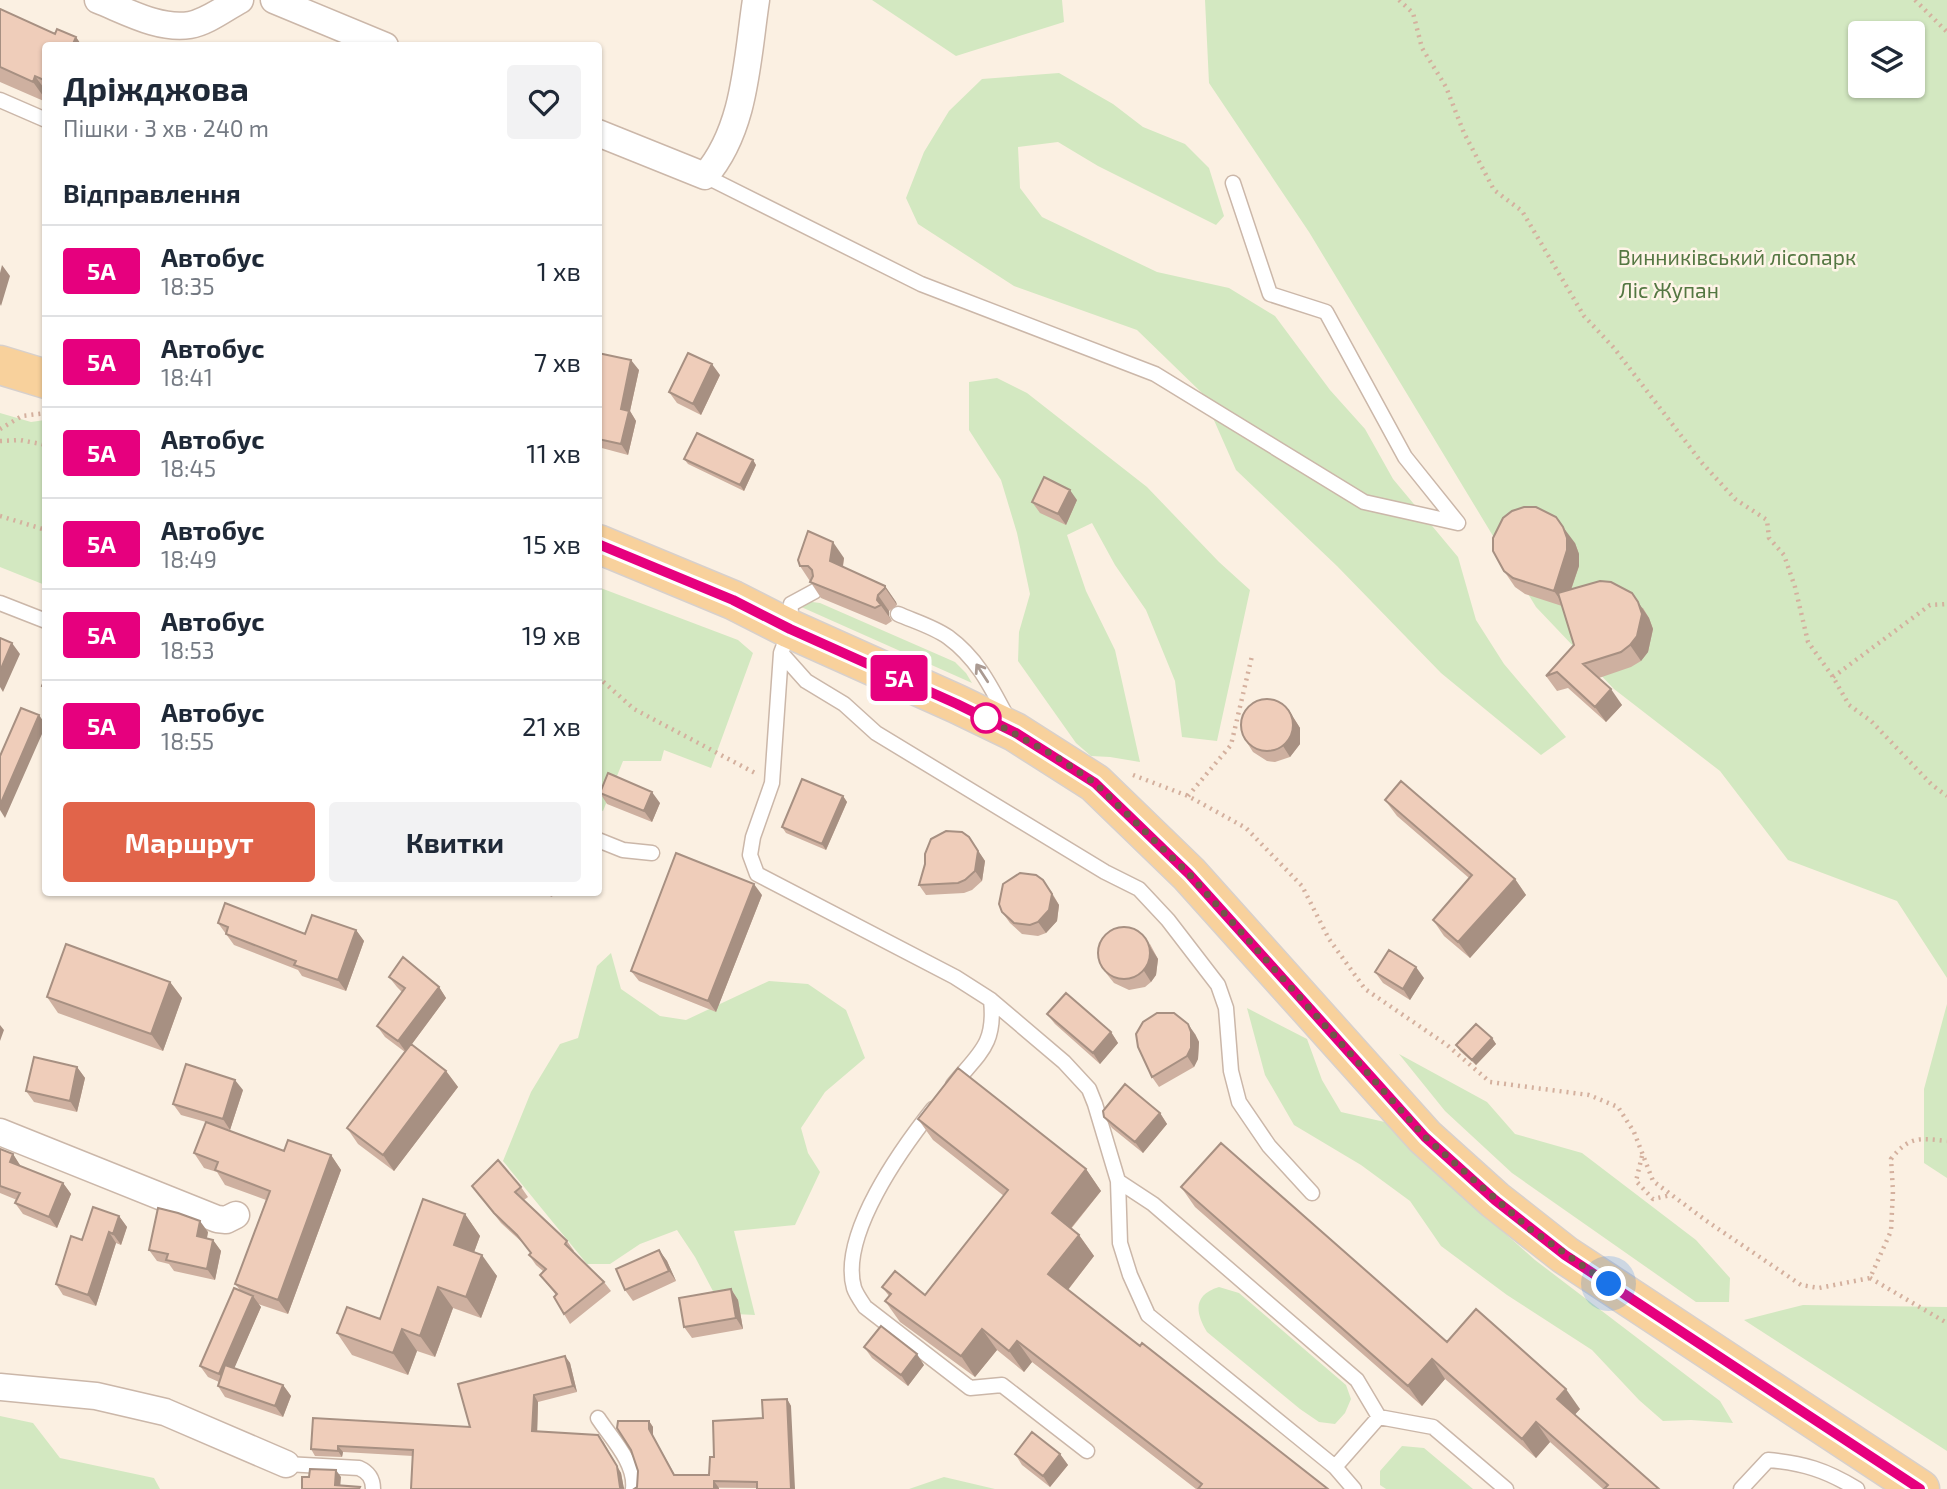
<!DOCTYPE html>
<html lang="uk">
<meta charset="utf-8">
<style>
:root{--surface:#fff;--page:#f2f2f3;--text:#1f2937;--muted:#747a83;--line:#e0e1e3;--accent:#e1644a}
body{margin:0;font-family:"Exo 2",sans-serif;background:var(--page);color:var(--text);height:100vh;display:flex;flex-direction:column;font-size:26px;white-space:nowrap}
*{box-sizing:border-box;margin:0}
p{font-size:23px;color:var(--muted)}
.icon{flex:none;width:38px;height:38px;fill:none;stroke:currentColor;stroke-width:2;stroke-linecap:round;stroke-linejoin:round}
.map{position:relative;flex:1;overflow:hidden}
.panel{position:absolute;left:42px;top:42px;width:560px;height:854px;display:flex;flex-direction:column;background:var(--surface);border-radius:7px;box-shadow:0 2px 5px #0004}
.panel>*{flex:none}
.badge{padding:0 14px;border-radius:5px;font-size:24px;line-height:46px}
.controls{position:absolute;left:1848px;top:21px;display:grid;gap:14px}
.controls a{display:grid;place-items:center;width:77px;height:77px;border-radius:7px;background:var(--surface);box-shadow:0 2px 5px #0004;font-size:35px}
.you{position:absolute;width:35px;height:35px;margin:-18px;border:5px solid #fff;border-radius:50%;background:#1a73e8;box-shadow:0 0 0 10px #1a73e833}
.map>.badge{position:absolute;translate:-50% -50%;box-shadow:0 0 0 4px #fff}
h2{padding:0 21px;font-size:26px;line-height:63px}
.round{display:grid;place-items:center;flex:none;width:74px;height:74px;border-radius:7px;background:var(--page)}
.headline{display:flex;align-items:center;justify-content:space-between;height:119px;padding:0 21px}
h1{font-size:33px;font-weight:700;line-height:52px}
.button{display:flex;gap:14px;margin-top:auto;padding:14px 21px}
.button a{flex:1;height:80px;border-radius:7px;background:var(--accent);color:#fff;font-size:28px;font-weight:700;line-height:80px;text-align:center}
.button a+a{background:var(--page);color:var(--text)}
ul{padding:0;list-style:none}
li{display:flex;align-items:center;gap:21px;height:91px;padding:0 21px;border-top:2px solid var(--line)}
li div{flex:1}
li b{display:block;font-size:26px}
li em{font-style:normal}
li .badge{min-width:77px;font-weight:700;text-align:center}
.map>svg:first-child{display:block}
.green{fill:#d3e8c1;fill-rule:evenodd}
.lines{fill:none;stroke-linecap:round;stroke-linejoin:round}
.service-casing{stroke:#cbb7a9;stroke-width:17}
.minor-casing{stroke:#cbb7a9;stroke-width:29}
.primary-casing{stroke:#d7d0cc;stroke-width:41}
.path{stroke:#d4b09e;stroke-width:4.5;stroke-dasharray:2 5;stroke-linecap:butt}
.service{stroke:#fff;stroke-width:14}
.minor{stroke:#fff;stroke-width:26}
.primary{stroke:#f8d19c;stroke-width:38}
.wall{fill:#ceb0a0}
.shaded-wall{fill:#a79082}
.building{fill:#efcdba;stroke:#a79082;stroke-width:2}
.oneway{stroke:#aa9a92}
.line-casing{stroke:#fff;stroke-width:16}
.line{stroke:#e6007e;stroke-width:10}
.walk{stroke:#715649;stroke-width:7;stroke-dasharray:0 12.6}
.stop-dot{fill:#fff;stroke:#e6007e;stroke-width:3.5}
.labels{text-anchor:middle;dominant-baseline:central;stroke-width:5;stroke-linejoin:round;paint-order:stroke}
.park-label{font-size:21px;fill:#547742;stroke:#fef4e7}
</style>
<div class="map">
<svg width="1947" height="1489" viewBox="0 0 1947 1489">
<rect width="100%" height="100%" fill="#fbf0e2"/>
<path class="green" d="M872,0H1062L1064,22L956,56Z
M1205,0H1947V978L1897,901L1788,860L1720,771L1614,689L1536,607L1309,232L1209,83ZM1860,33H1913V86H1860Z
M1059,73L1113,104L1143,127L1185,144L1209,168L1224,216L1216,225L1098,166L1058,142L1018,147L1020,188L1042,217L1157,272L1229,288L1275,316L1330,390L1365,429L1393,479L1458,557L1476,620L1504,664L1566,737L1541,755L1441,673L1337,566L1236,470L1202,393L1137,330L1014,286L918,224L906,198L924,152L949,111L982,79Z
M997,378L1027,393L1147,487L1219,562L1250,590L1217,741L1182,737L1175,681L1146,610L1115,565L1092,523L1067,535L1086,591L1115,650L1140,762L1110,757L1091,756L1076,743L1018,661L1019,632L1030,594L1017,533L1001,480L969,430V382Z
M0,413L31,422L45,420V585L0,567Z
M598,587L738,640L753,653L711,768L664,750L661,761H623L603,811L598,809Z
M812,602L820,603L955,662L966,673L972,683L799,606Z
M611,953L621,989L660,1016L686,1020L769,981L808,984L846,1010L865,1058L825,1092L801,1128L808,1153L820,1172L795,1225L734,1231L755,1315L735,1314L714,1293L695,1257L677,1230L640,1244L610,1264H587L503,1161L531,1092L560,1044L578,1038L597,966Z
M1947,1004V1178L1924,1163V1089Z
M1247,1008L1307,1039L1322,1080L1341,1112L1389,1123L1438,1174L1535,1260L1720,1401L1733,1423L1691,1420L1663,1421L1639,1400L1592,1350L1507,1295L1441,1246L1410,1201L1361,1165L1294,1125L1265,1075Z
M1399,1054L1487,1102L1515,1134L1582,1153L1696,1240L1730,1278L1729,1302H1696L1512,1173L1445,1111Z
M1219,1287L1239,1293L1346,1385L1351,1399L1345,1413L1335,1424L1319,1422L1300,1409L1207,1332C1195,1312 1193,1295 1219,1287Z
M1803,1305L1947,1307V1451L1744,1320Z
M0,1416L33,1423L60,1458L154,1478L160,1489H0Z
M1402,1446L1424,1448L1473,1489H1386L1380,1485V1471Z
M944,1477L995,1489H909Z"/>
<g class="lines">
<defs>
<path id="service" d="M0,100L46,120
M705,176L921,284L1155,374L1364,502L1458,523L1405,457L1326,312L1270,294L1233,183
M815,591L791,604L790,629L781,653L772,783L753,837L750,855L757,874L955,977L991,1000L1064,1062L1089,1089L1095,1104L1118,1181L1120,1243L1130,1275L1148,1315L1335,1467L1354,1489
M0,603L46,621
M898,614C914,621 934,627 948,637C978,659 991,687 1008,719
M781,653L806,681L844,704L876,733L1105,872L1139,889L1168,920L1218,985L1226,1008L1231,1071L1239,1102L1269,1146L1312,1193
M598,840L623,850L652,853
M953,1085C979,1053 996,1045 991,1000
M933,1109C902,1148 839,1235 854,1288C856,1294 861,1301 865,1307L970,1388L1002,1385L1087,1451
M1118,1181L1153,1204L1357,1380L1379,1417
M598,1418C611,1438 636,1463 633,1489
M286,1464L359,1468C368,1472 373,1478 373,1489
M1335,1467L1379,1417L1433,1427L1506,1489
M1741,1489L1768,1460C1803,1463 1826,1470 1857,1489"/>
<path id="minor" d="M98,0C126,11 159,30 190,25C207,22 225,8 240,0
M274,0L385,46
M598,133L705,176C746,129 747,59 756,0
M0,1132L217,1219L226,1220L236,1215
M0,1387L96,1396L165,1412L286,1464"/>
<path id="primary" d="M0,365L46,379
M598,544L733,600L790,629L957,704L1015,732L1095,783L1189,874L1425,1137L1495,1200L1565,1255L1920,1489"/>
</defs>
<use href="#service" class="service-casing"/>
<use href="#minor" class="minor-casing"/>
<use href="#primary" class="primary-casing"/>
<path class="path" d="M1399,0L1413,13L1422,48L1446,87L1464,133L1494,190L1522,211L1584,316L1614,348L1702,463L1735,499L1767,520L1769,538L1784,555L1795,587L1808,642L1833,677L1849,705L1871,721L1932,785L1947,796
M1915,0L1947,32
M0,429L22,416L46,413
M0,441L20,440L46,445
M0,516L46,530
M598,677L634,709L755,773
M1833,677L1930,605L1947,604
M1133,775L1188,796L1246,828L1302,886L1329,939L1365,989L1447,1045L1490,1082L1589,1095L1618,1107L1634,1132L1653,1181L1708,1222L1801,1285L1819,1288L1870,1278L1891,1231L1893,1191L1891,1159C1909,1136 1919,1138 1947,1141
M1188,796L1231,745L1252,656
M1642,1156L1636,1181L1653,1199L1671,1195
M1870,1278L1947,1323"/>
<use href="#service" class="service"/>
<use href="#minor" class="minor"/>
<use href="#primary" class="primary"/>
</g>
<path class="wall" d="M0,9L55,34L76,37L82,46H46V102L0,82Z
M598,353L639,370L630,411L636,421L628,455L598,447Z
M720,375L701,415L677,403L669,392Z
M684,459L753,460L756,465L744,491L688,464Z
M1077,500L1066,525L1040,513L1032,502Z
M1575,543L1579,554V566L1571,590L1643,608L1649,618L1653,629L1648,652L1641,661L1631,667L1599,678L1622,705L1606,722L1568,688L1557,691L1546,676L1574,645L1562,606L1525,594L1515,587L1504,571Z
M844,558L843,567L885,586L896,602L897,605L889,611V616L892,621L886,625L821,598L800,566Z
M1288,709L1300,728V744L1290,757L1275,762L1267,761L1253,752L1246,741Z
M600,793L660,803L652,822L607,804Z
M843,796L847,802L826,850L786,833L782,827Z
M1385,800L1515,879L1526,895L1470,958L1444,936L1433,920L1469,878L1397,816Z
M969,837L985,861L982,881L972,890L964,893L926,895L919,885Z
M1051,891L1059,905L1057,921L1046,933L1038,936L1022,934L1010,923L1002,912Z
M541,892H554L552,897Z
M762,895L716,1012L639,981L631,971Z
M218,923L305,934L356,930L364,941L346,991L302,976L298,970L234,945Z
M1150,944L1158,959L1156,975L1151,982L1145,987L1129,990L1114,983L1106,973Z
M1375,972L1424,978L1410,1000L1383,983Z
M389,977L439,987L446,998L412,1044L446,1071L458,1087L394,1171L358,1144L347,1128L405,1052L385,1037L377,1026L402,992L397,987Z
M170,982L182,998L163,1051L58,1013L47,997Z
M1047,1014L1111,1032L1118,1043L1100,1064L1055,1024Z
M1195,1034L1199,1042L1198,1059L1194,1067L1159,1087L1152,1077Z
M1492,1038L1496,1044L1476,1065L1460,1051L1456,1045Z
M77,1067L85,1078L77,1112L34,1102L26,1091Z
M243,1090L230,1130L217,1126L284,1151L331,1155L341,1170L288,1314L258,1304L261,1307L234,1368L283,1385L291,1396L283,1417L225,1397L218,1386L219,1382L208,1377L200,1366L240,1290L235,1284L266,1200L225,1185L217,1172L204,1168L194,1153L206,1122L181,1115L173,1104Z
M1160,1113L1167,1124L1143,1153L1112,1128L1104,1117Z
M918,1119L1086,1169L1101,1191L1071,1229L1079,1235L1094,1256L1068,1290L1328,1489H1196L1032,1362L1024,1372L997,1350L975,1377L900,1322L885,1301L889,1296L882,1287L925,1295L1004,1196L933,1140Z
M0,1150L13,1154L20,1166L63,1183L71,1194L57,1228L23,1214L15,1203L17,1200L0,1193Z
M472,1186L521,1187L528,1197L524,1200L567,1241L574,1251L573,1252L604,1282L611,1291L570,1324L564,1314L556,1295L540,1275L543,1271L536,1265L529,1255L531,1253L524,1244L501,1223Z
M1181,1187L1447,1342L1580,1409L1574,1415L1659,1489H1603L1550,1442L1536,1458L1445,1379L1422,1406L1195,1207Z
M465,1214L480,1236L474,1252L497,1276L481,1318L453,1308L435,1357L417,1351L408,1375L352,1355L337,1333L380,1319Z
M119,1216L127,1227L121,1245L116,1243L96,1306L63,1295L56,1284L82,1240Z
M208,1232L207,1238L213,1240L221,1251L215,1280L174,1271L169,1264L157,1261L149,1250Z
M659,1250L667,1261L676,1281L633,1301L625,1290Z
M731,1289L738,1300L743,1329L692,1338L684,1327Z
M864,1347L924,1365L908,1386L872,1358Z
M565,1356L570,1363L577,1392L538,1402L537,1431L603,1441L621,1473L624,1489L413,1456L343,1452L342,1457L315,1456L311,1449L470,1427Z
M787,1399L791,1406L757,1488L637,1487L649,1421L653,1427V1436L675,1475H709L714,1457Z
M1015,1454H1060L1068,1465L1050,1487L1022,1465Z"/>
<path class="shaded-wall" d="M76,37L82,46H74L73,44Z
M35,76L46,91V100L33,82Z
M2,265L10,276L1,306L0,304V273Z
M631,360L639,370L630,411L636,421L628,455L621,444V409Z
M712,364L720,375L701,415L693,404Z
M753,460L756,465L744,491L740,485Z
M1070,490L1077,500L1066,525L1058,514Z
M1563,527L1575,543L1579,554V566L1565,607L1554,591Z
M833,542L844,558L841,577L830,561Z
M885,586L896,602L897,605L885,588Z
M1632,593L1649,618L1653,629L1648,652L1641,661L1630,645Z
M878,595L889,611V616L892,621L877,600Z
M12,643L20,654L3,692L0,687V671Z
M1611,689L1622,705L1606,722L1595,707Z
M1288,709L1300,728V744L1290,757L1283,746Z
M39,715L46,725L5,818L0,810V805Z
M652,792L660,803L652,822L644,811Z
M843,796L847,802L826,850L822,844Z
M969,837L985,861L982,881L975,871Z
M1515,879L1526,895L1470,958L1458,942Z
M1043,880L1059,905L1057,921L1046,933L1038,922Z
M754,884L762,895L716,1012L708,1001Z
M356,930L364,941L346,991L338,980Z
M1142,934L1158,959L1156,975L1151,982L1144,971Z
M1416,967L1424,978L1410,1000L1403,989Z
M170,982L182,998L163,1051L151,1034Z
M439,987L446,998L406,1052L398,1041Z
M1188,1024L1195,1034L1199,1042L1198,1059L1194,1067L1187,1056Z
M0,1025L4,1030L0,1041Z
M1111,1032L1118,1043L1100,1064L1093,1053Z
M1492,1038L1496,1044L1476,1065L1472,1060Z
M77,1067L85,1078L77,1112L70,1101Z
M446,1071L458,1087L394,1171L383,1155Z
M235,1080L243,1090L230,1130L223,1119Z
M1160,1113L1167,1124L1143,1153L1135,1142Z
M13,1154L20,1165L17,1173L10,1162Z
M331,1155L341,1170L288,1314L278,1300Z
M1086,1169L1101,1191L1066,1234L1052,1213Z
M63,1183L71,1194L57,1228L49,1217Z
M465,1214L480,1236L469,1266L454,1245Z
M119,1216L127,1227L121,1245L113,1234Z
M200,1221L208,1232L205,1247L197,1236Z
M109,1232L116,1243L96,1306L88,1295Z
M1079,1235L1094,1256L1063,1296L1048,1274Z
M213,1240L221,1251L215,1280L207,1269Z
M659,1250L667,1261L676,1281L669,1271Z
M482,1255L497,1276L481,1318L466,1297Z
M438,1287L453,1308L435,1357L420,1336Z
M731,1289L738,1300L743,1329L736,1318Z
M253,1296L261,1307L227,1385L219,1374Z
M402,1329L417,1351L408,1375L393,1353Z
M982,1329L997,1350L975,1377L961,1356Z
M1017,1341L1032,1362L1024,1372L1009,1351Z
M917,1354L924,1365L908,1386L901,1375Z
M565,1356L570,1363L577,1392L573,1386Z
M1432,1359L1445,1379L1422,1406L1408,1386Z
M283,1385L291,1396L283,1417L275,1406Z
M1566,1389L1580,1409L1571,1419L1557,1399Z
M534,1395L538,1402L537,1438L532,1431Z
M787,1399L791,1406L795,1489H791Z
M649,1421L653,1427V1436L678,1481L649,1429Z
M1536,1422L1550,1442L1536,1458L1522,1439Z
M598,1435L621,1473L624,1489L620,1487Z
M338,1446L343,1452L342,1457L338,1451Z
M1060,1454L1068,1465L1050,1487L1043,1476Z
M336,1470L341,1477L340,1489L335,1485Z
M714,1481L719,1488V1489H714Z"/>
<path class="building" d="M0,9L55,34L57,29L76,37L73,44L76,46H46V81L35,76L33,82L0,67Z
M598,353L631,360L621,409L629,411L621,444L598,439Z
M688,353L712,364L693,404L669,392Z
M697,433L753,460L740,485L684,459Z
M1044,477L1070,490L1058,514L1032,502Z
M1524,507H1536L1556,517L1563,527L1567,538V550L1554,591L1513,578L1504,571L1493,551V538L1503,518L1512,511Z
M808,531L833,542L830,561L885,586V588L878,595L877,600L881,605L875,608L810,582L813,576L812,570L808,566H800L798,560Z
M1600,581L1611,582L1632,593L1638,602L1642,614L1637,636L1630,645L1621,652L1583,664L1611,689L1595,707L1557,672L1546,676L1574,645L1558,593Z
M0,638L12,643L0,671Z
M46,676V688L42,686Z
M1241 725a26 26 0 1 1 52 0a26 26 0 1 1-52 0Z
M21,708L39,715L0,805V756Z
M608,773L652,792L644,811L600,793Z
M802,779L843,796L822,844L782,827Z
M1401,781L1515,879L1458,942L1433,920L1472,875L1385,800Z
M946,831L962,832L969,837L978,851L975,871L965,880L958,883L919,885L925,864V854L931,839Z
M676,853L754,884L708,1001L631,971Z
M1020,873L1036,875L1043,880L1052,894L1049,910L1038,922L1030,925L1014,923L1002,912L999,904L1003,884Z
M225,903L305,934L312,915L356,930L338,980L294,965L296,961L226,934L228,927L218,923Z
M1098 953a26 26 0 1 1 52 0a26 26 0 1 1-52 0Z
M66,944L170,982L151,1034L47,997Z
M1389,950L1416,967L1403,989L1375,972Z
M403,957L439,987L398,1041L377,1026L405,988L389,977Z
M1066,993L1111,1032L1093,1053L1047,1014Z
M1157,1013H1174L1188,1024L1191,1032V1048L1187,1056L1152,1077L1138,1047L1136,1034L1143,1022Z
M1476,1024L1492,1038L1472,1060L1456,1045Z
M411,1044L446,1071L383,1155L347,1128Z
M34,1057L77,1067L70,1101L26,1091Z
M186,1064L235,1080L223,1119L173,1104Z
M958,1068L1086,1169L1052,1213L1079,1235L1048,1274L1140,1346L1142,1343L1328,1489H1198L1202,1484L1017,1341L1009,1351L982,1329L961,1356L885,1301L891,1294L882,1287L895,1271L925,1295L1008,1190L918,1119Z
M1125,1084L1160,1113L1135,1142L1104,1117L1103,1111Z
M206,1122L284,1151L288,1140L331,1155L278,1300L235,1284L270,1191L215,1170L218,1162L194,1153Z
M1221,1143L1447,1342L1476,1309L1566,1389L1557,1399L1659,1489H1604L1608,1485L1536,1422L1522,1439L1432,1359L1408,1386L1181,1187Z
M0,1149L13,1154L10,1162L63,1183L49,1217L15,1203L20,1193L0,1186Z
M498,1160L521,1187L515,1192L567,1241L565,1244L604,1282L564,1314L554,1297L557,1294L540,1275L546,1269L529,1255L531,1253L517,1235L494,1213L472,1186Z
M423,1199L465,1214L454,1245L482,1255L466,1297L438,1287L420,1336L402,1329L393,1353L337,1333L347,1307L380,1319Z
M93,1207L119,1216L113,1234L109,1232L88,1295L56,1284L71,1236L82,1240Z
M158,1208L178,1213L200,1221L197,1236L213,1240L207,1269L166,1260L168,1254L149,1250Z
M659,1250L669,1271L625,1290L616,1269Z
M234,1288L253,1296L219,1374L200,1366Z
M731,1289L736,1318L684,1327L679,1298Z
M881,1326L917,1354L901,1375L864,1347Z
M565,1356L573,1386L534,1395L532,1431L598,1435L617,1466L620,1487L624,1489H411L413,1450L338,1446V1451L311,1449L313,1418L470,1427L458,1384Z
M225,1365L283,1385L275,1406L218,1386Z
M787,1399L791,1489H757V1482L714,1481V1489H634L637,1487L638,1471L631,1450L617,1428L618,1421H649V1429L674,1475H709L710,1457H714L713,1421L763,1418L762,1400Z
M1032,1432L1060,1454L1043,1476L1015,1454Z
M310,1469L336,1470L335,1485L360,1487L359,1489H302V1477H309Z"/>
<defs><path id="oneway-shaft" d="M-6 0H5M1.5-3L5.5 0L1.5 3" fill="none" stroke-width="1.6" stroke-linecap="round" stroke-linejoin="round" transform="scale(1.75)"/></defs>
<use class="oneway" href="#oneway-shaft" transform="translate(982 673) rotate(-123)"/>
<g class="lines">
<defs>
<path id="line" d="M598,544L733,600L790,629L957,704L1016,733L1095,783L1189,874L1425,1137L1495,1200L1565,1255L1920,1489"/>
</defs>
<use href="#line" class="line-casing"/>
<use href="#line" class="line"/>
<path class="walk" d="M986,718L984,717L1055,756L1095,783L1189,874L1425,1137L1530,1229L1609,1284"/>
</g>
<circle class="stop-dot" cx="986" cy="718" r="14"/>
<g class="labels">
<g class="park-label">
<text x="1737" y="256">Винниківський лісопарк</text>
<text x="1669" y="289">Ліс Жупан</text>
</g>
</g>
</svg>
<div class="controls">
<a><svg class="icon" aria-label="layers" viewBox="0 0 24 24"><path d="M12 4l9 5-9 5-9-5zM3 14l9 5 9-5"/></svg></a>
</div>
<div class="you" style="left:1609px;top:1284px"></div>
<b class="badge" style="left:899px;top:678px;background:#e6007e;color:#fff">5А</b>
<section class="panel">
<div class="headline"><div><h1>Дріжджова</h1><p>Пішки · 3 хв · 240 m</p></div><a class="round"><svg class="icon" aria-label="heart" viewBox="0 0 24 24"><path d="M12 20l-8-8c-3-5 5-10 8-4 3-6 11-1 8 4z"/></svg></a></div>
<h2>Відправлення</h2>
<ul>
<li><span class="badge" style="background:#e6007e;color:#fff">5А</span><div><b>Автобус</b><p>18:35</p></div><em>1 хв</em></li>
<li><span class="badge" style="background:#e6007e;color:#fff">5А</span><div><b>Автобус</b><p>18:41</p></div><em>7 хв</em></li>
<li><span class="badge" style="background:#e6007e;color:#fff">5А</span><div><b>Автобус</b><p>18:45</p></div><em>11 хв</em></li>
<li><span class="badge" style="background:#e6007e;color:#fff">5А</span><div><b>Автобус</b><p>18:49</p></div><em>15 хв</em></li>
<li><span class="badge" style="background:#e6007e;color:#fff">5А</span><div><b>Автобус</b><p>18:53</p></div><em>19 хв</em></li>
<li><span class="badge" style="background:#e6007e;color:#fff">5А</span><div><b>Автобус</b><p>18:55</p></div><em>21 хв</em></li>
</ul>
<div class="button"><a>Маршрут</a><a>Квитки</a></div>
</section>
</div>
